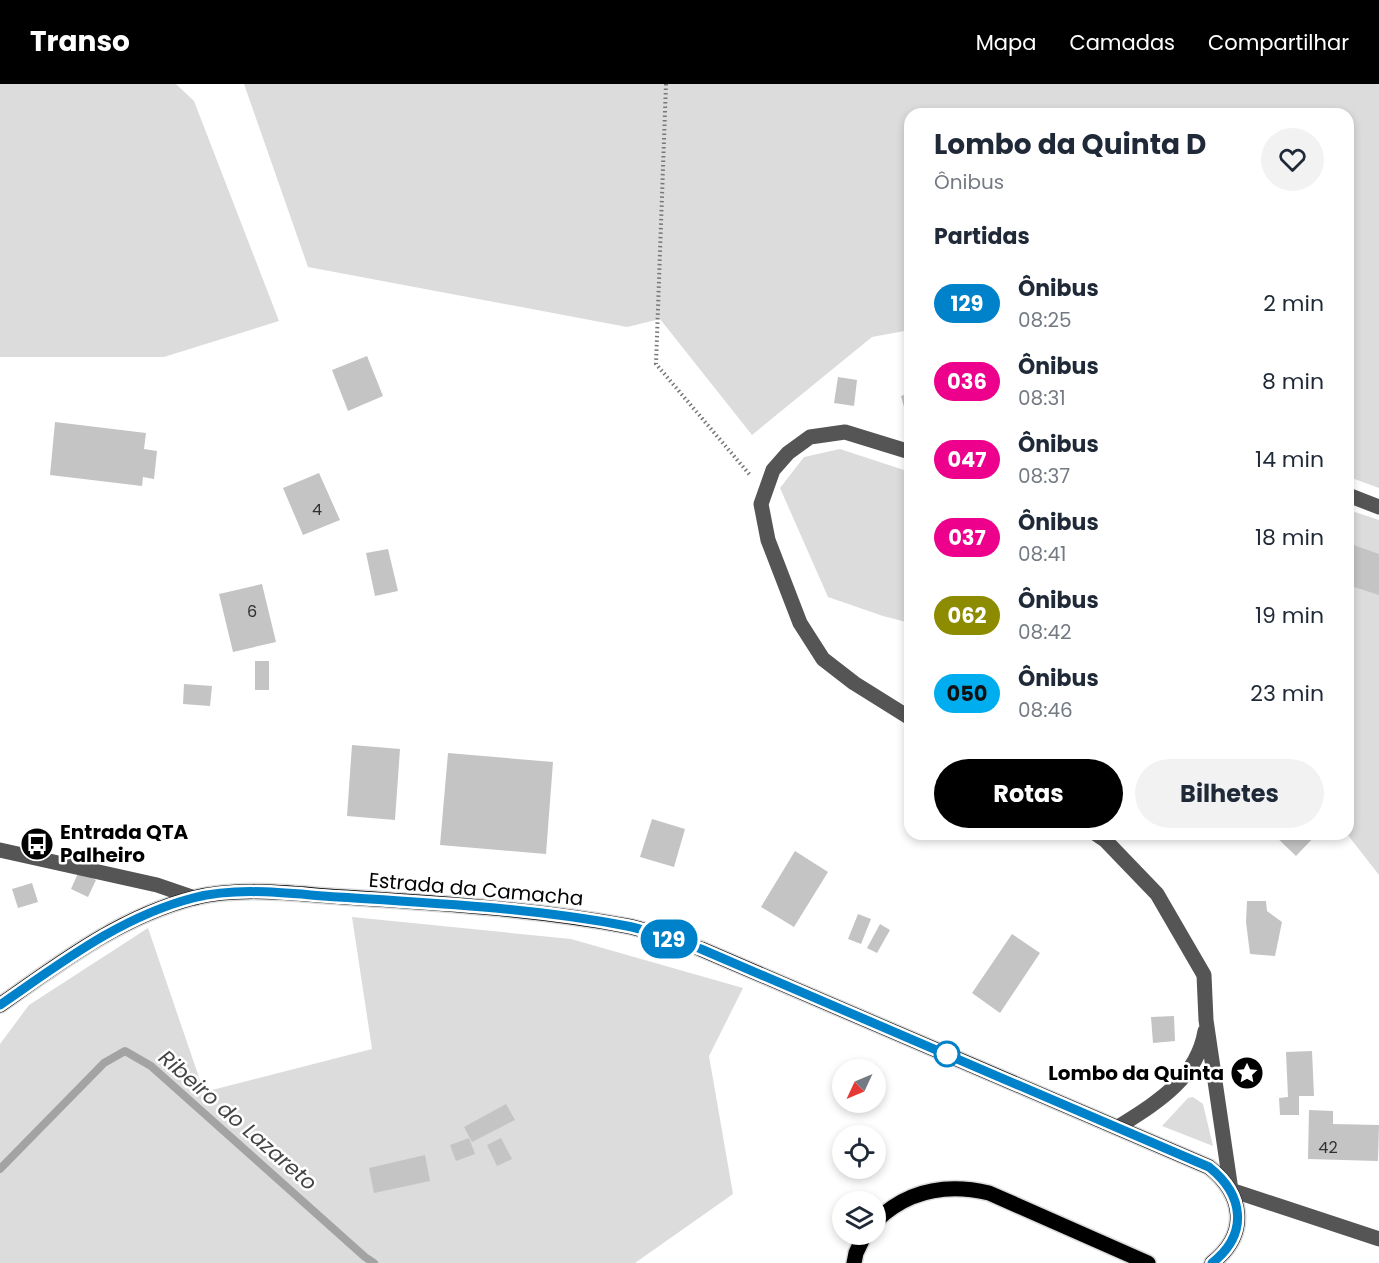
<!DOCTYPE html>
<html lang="pt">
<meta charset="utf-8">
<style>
:root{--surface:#fff;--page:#f2f2f3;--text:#1f2937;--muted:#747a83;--accent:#000}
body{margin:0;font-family:Poppins,sans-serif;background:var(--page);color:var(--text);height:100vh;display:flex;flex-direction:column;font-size:22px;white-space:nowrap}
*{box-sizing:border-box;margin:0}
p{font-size:20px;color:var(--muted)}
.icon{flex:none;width:33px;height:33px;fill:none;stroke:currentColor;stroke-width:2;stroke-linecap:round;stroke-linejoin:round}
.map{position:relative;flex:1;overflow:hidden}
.panel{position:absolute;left:904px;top:24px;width:450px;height:732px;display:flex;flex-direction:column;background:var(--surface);border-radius:18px;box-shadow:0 3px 9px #0003}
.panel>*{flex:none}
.badge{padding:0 12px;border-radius:20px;font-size:21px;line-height:39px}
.needle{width:39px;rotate:226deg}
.buttons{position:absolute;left:832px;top:975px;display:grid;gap:12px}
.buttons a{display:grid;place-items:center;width:54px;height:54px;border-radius:50%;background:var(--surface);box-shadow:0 3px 9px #0003;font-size:30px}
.map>.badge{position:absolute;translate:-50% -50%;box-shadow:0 0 0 3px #fff}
h2{padding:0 30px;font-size:22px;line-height:54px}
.round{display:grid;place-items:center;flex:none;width:63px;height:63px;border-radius:32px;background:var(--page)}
.overview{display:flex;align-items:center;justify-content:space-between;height:102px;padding:0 30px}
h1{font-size:28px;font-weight:700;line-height:45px}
.primary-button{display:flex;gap:12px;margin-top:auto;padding:12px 30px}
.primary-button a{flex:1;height:69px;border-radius:36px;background:var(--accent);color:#fff;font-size:24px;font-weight:700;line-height:69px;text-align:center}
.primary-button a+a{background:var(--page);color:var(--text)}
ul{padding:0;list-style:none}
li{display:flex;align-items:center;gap:18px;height:78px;padding:0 30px}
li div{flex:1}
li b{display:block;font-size:22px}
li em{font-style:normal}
li .badge{min-width:66px;font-weight:700;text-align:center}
header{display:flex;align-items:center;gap:36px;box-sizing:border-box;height:84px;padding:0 30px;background:var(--accent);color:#fff}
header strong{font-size:28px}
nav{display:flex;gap:33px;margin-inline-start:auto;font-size:21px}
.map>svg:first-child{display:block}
.green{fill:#dcdcdc}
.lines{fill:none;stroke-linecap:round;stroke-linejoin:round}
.stream{stroke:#a3a3a3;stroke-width:8}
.building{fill:#c4c4c4}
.major-casing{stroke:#dbdbdb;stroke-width:18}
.path{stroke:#777;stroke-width:4;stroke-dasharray:1.5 3;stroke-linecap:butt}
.minor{stroke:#555;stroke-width:15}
.major{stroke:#000;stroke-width:15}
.line-casing{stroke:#fff;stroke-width:14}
.line{stroke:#0082ca;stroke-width:9}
.stop-dot{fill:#fff;stroke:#0082ca;stroke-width:3}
.labels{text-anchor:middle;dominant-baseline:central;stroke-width:5;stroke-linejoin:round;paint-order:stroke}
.number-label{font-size:16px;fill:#313131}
.poi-label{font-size:20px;font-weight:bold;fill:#000;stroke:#fff;text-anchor:start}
.street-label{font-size:20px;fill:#000;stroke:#fff}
.water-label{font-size:21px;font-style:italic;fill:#444;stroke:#fff}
</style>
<header>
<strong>Transo</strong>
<nav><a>Mapa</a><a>Camadas</a><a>Compartilhar</a></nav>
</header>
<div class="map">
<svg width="1379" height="1179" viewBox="0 0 1379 1179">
<rect width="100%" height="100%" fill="#fff"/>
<path class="green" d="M0,0H176L194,17L279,237L164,273H0Z
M244,0H1379V404L1349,393L1348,30H910V246L872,253L752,351L660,235L627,243L308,183Z
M840,365L910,388V539L883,532L828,513L780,404L804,373Z
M1349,426L1379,436V791L1347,750Z
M352,833L571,855L743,904L709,972L733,1110L635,1179H0V960L29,921L148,844L204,1008L372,965Z
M1193,1013L1203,1020L1213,1062L1162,1042L1188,1014Z"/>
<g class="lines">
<path class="stream" d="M0,1085L104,979L125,967L151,982L365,1173L374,1179"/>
</g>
<path class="building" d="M367,272L383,312L348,327L332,286Z
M838,293L857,296L854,322L834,319Z
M910,309V345L901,312Z
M55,338L146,349L144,365L157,367L154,395L143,393L142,402L50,391Z
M319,389L340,436L303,451L283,404Z
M1348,459L1379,470V511L1348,501Z
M388,465L398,507L375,512L366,469Z
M262,500L276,558L233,568L219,510Z
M255,577H269V606H255Z
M184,600L212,602L210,622L183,620Z
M352,661L400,665L395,736L347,732Z
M448,669L553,678L546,770L440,761Z
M652,735L685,745L674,783L640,773Z
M1273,750H1317L1296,772Z
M795,767L828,788L794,843L761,823Z
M79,787L96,796L88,813L71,805Z
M32,799L38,818L18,824L12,805Z
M1247,817H1266L1267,827L1282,838L1275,872L1250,870L1246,838Z
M858,830L871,835L861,860L848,855Z
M880,840L890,846L877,869L867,864Z
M1012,850L1040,869L1000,929L972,909Z
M1174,932L1175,957L1153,959L1151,933Z
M1312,967L1314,1012H1299V1031H1280L1279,1014L1288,1013L1286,968Z
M506,1020L515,1036L472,1058L464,1043Z
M1309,1026L1333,1027V1040L1379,1041L1378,1077L1308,1075Z
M469,1054L475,1070L456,1077L450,1061Z
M501,1054L512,1075L497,1082L487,1061Z
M425,1071L430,1097L374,1109L369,1084Z"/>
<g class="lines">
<defs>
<path id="major" d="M0,921C61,878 120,833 193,814C241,802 294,810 343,813C437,819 534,825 627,842C652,847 677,857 701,865L1209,1083C1244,1111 1249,1150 1212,1179
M876,1137C908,1106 946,1099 989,1109L1148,1179
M854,1179L856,1169L865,1150"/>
</defs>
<use href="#major" class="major-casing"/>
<path class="path" d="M666,0L656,280L750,391"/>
<path class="minor" d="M910,368L845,348L810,353L788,369L773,386L761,420L768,456L800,539L823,575L854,599L910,634
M1348,411L1379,423
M1096,750L1105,756L1157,810L1204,891L1206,936L1231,1106L1379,1155
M0,766L157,801L195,814
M1118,1043C1156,1019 1197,995 1205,947"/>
<use href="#major" class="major"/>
</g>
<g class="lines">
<defs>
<path id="line" d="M0,921C61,879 120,833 193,814C240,802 291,810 338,813C434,819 533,824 627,842C652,847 677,857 701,865L1209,1083C1244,1111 1249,1150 1212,1179"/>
</defs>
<use href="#line" class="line-casing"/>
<use href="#line" class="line"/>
</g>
<defs>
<symbol id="bus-disc" viewBox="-11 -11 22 22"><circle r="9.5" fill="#000" stroke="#fff"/><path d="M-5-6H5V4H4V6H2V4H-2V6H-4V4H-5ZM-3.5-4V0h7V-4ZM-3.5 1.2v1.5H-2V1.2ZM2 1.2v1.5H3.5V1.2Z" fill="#fff"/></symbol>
<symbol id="sight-disc" viewBox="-11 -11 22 22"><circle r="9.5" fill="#000" stroke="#fff"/><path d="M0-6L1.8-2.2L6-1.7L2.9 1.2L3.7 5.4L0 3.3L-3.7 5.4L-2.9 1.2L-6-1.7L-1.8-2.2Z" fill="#fff"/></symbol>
</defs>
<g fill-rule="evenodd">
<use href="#bus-disc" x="18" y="741" width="38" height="38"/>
<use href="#sight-disc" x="1228" y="970" width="38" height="38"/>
</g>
<circle class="stop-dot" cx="947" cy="970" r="12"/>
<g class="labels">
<g class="number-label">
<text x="317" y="425">4</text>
<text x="252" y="527">6</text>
<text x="1328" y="1063">42</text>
</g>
<g class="poi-label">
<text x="60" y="748">Entrada QTA<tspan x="60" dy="23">Palheiro</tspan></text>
<text x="1224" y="989" text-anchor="end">Lombo da Quinta</text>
</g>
<g class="street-label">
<text transform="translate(476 805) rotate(5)">Estrada da Camacha</text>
</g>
<g class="water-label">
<text transform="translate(238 1036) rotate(41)">Ribeiro do Lazareto</text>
</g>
</g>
</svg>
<div class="buttons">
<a><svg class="needle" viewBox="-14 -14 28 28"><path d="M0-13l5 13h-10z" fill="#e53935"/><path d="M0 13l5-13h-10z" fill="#747a83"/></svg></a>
<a><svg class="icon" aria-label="locate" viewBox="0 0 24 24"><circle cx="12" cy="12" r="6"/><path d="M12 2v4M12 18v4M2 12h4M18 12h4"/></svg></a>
<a><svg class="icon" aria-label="layers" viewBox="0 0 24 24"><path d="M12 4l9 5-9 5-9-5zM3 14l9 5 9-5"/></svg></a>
</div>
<b class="badge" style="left:669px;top:855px;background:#0082ca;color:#fff">129</b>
<section class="panel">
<div class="overview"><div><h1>Lombo da Quinta D</h1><p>Ônibus</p></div><a class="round"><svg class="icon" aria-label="heart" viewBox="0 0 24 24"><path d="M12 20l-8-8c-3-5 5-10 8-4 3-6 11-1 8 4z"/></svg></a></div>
<h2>Partidas</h2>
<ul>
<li><span class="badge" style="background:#0082ca;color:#fff">129</span><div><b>Ônibus</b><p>08:25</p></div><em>2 min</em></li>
<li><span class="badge" style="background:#ec008c;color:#fff">036</span><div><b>Ônibus</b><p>08:31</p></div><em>8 min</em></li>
<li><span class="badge" style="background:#ec008c;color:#fff">047</span><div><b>Ônibus</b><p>08:37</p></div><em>14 min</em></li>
<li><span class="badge" style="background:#ec008c;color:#fff">037</span><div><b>Ônibus</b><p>08:41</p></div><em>18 min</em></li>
<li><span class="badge" style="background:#8d8b00;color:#fff">062</span><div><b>Ônibus</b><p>08:42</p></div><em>19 min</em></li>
<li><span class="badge" style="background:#00aeef;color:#111">050</span><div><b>Ônibus</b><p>08:46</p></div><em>23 min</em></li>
</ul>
<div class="primary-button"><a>Rotas</a><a>Bilhetes</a></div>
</section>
</div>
